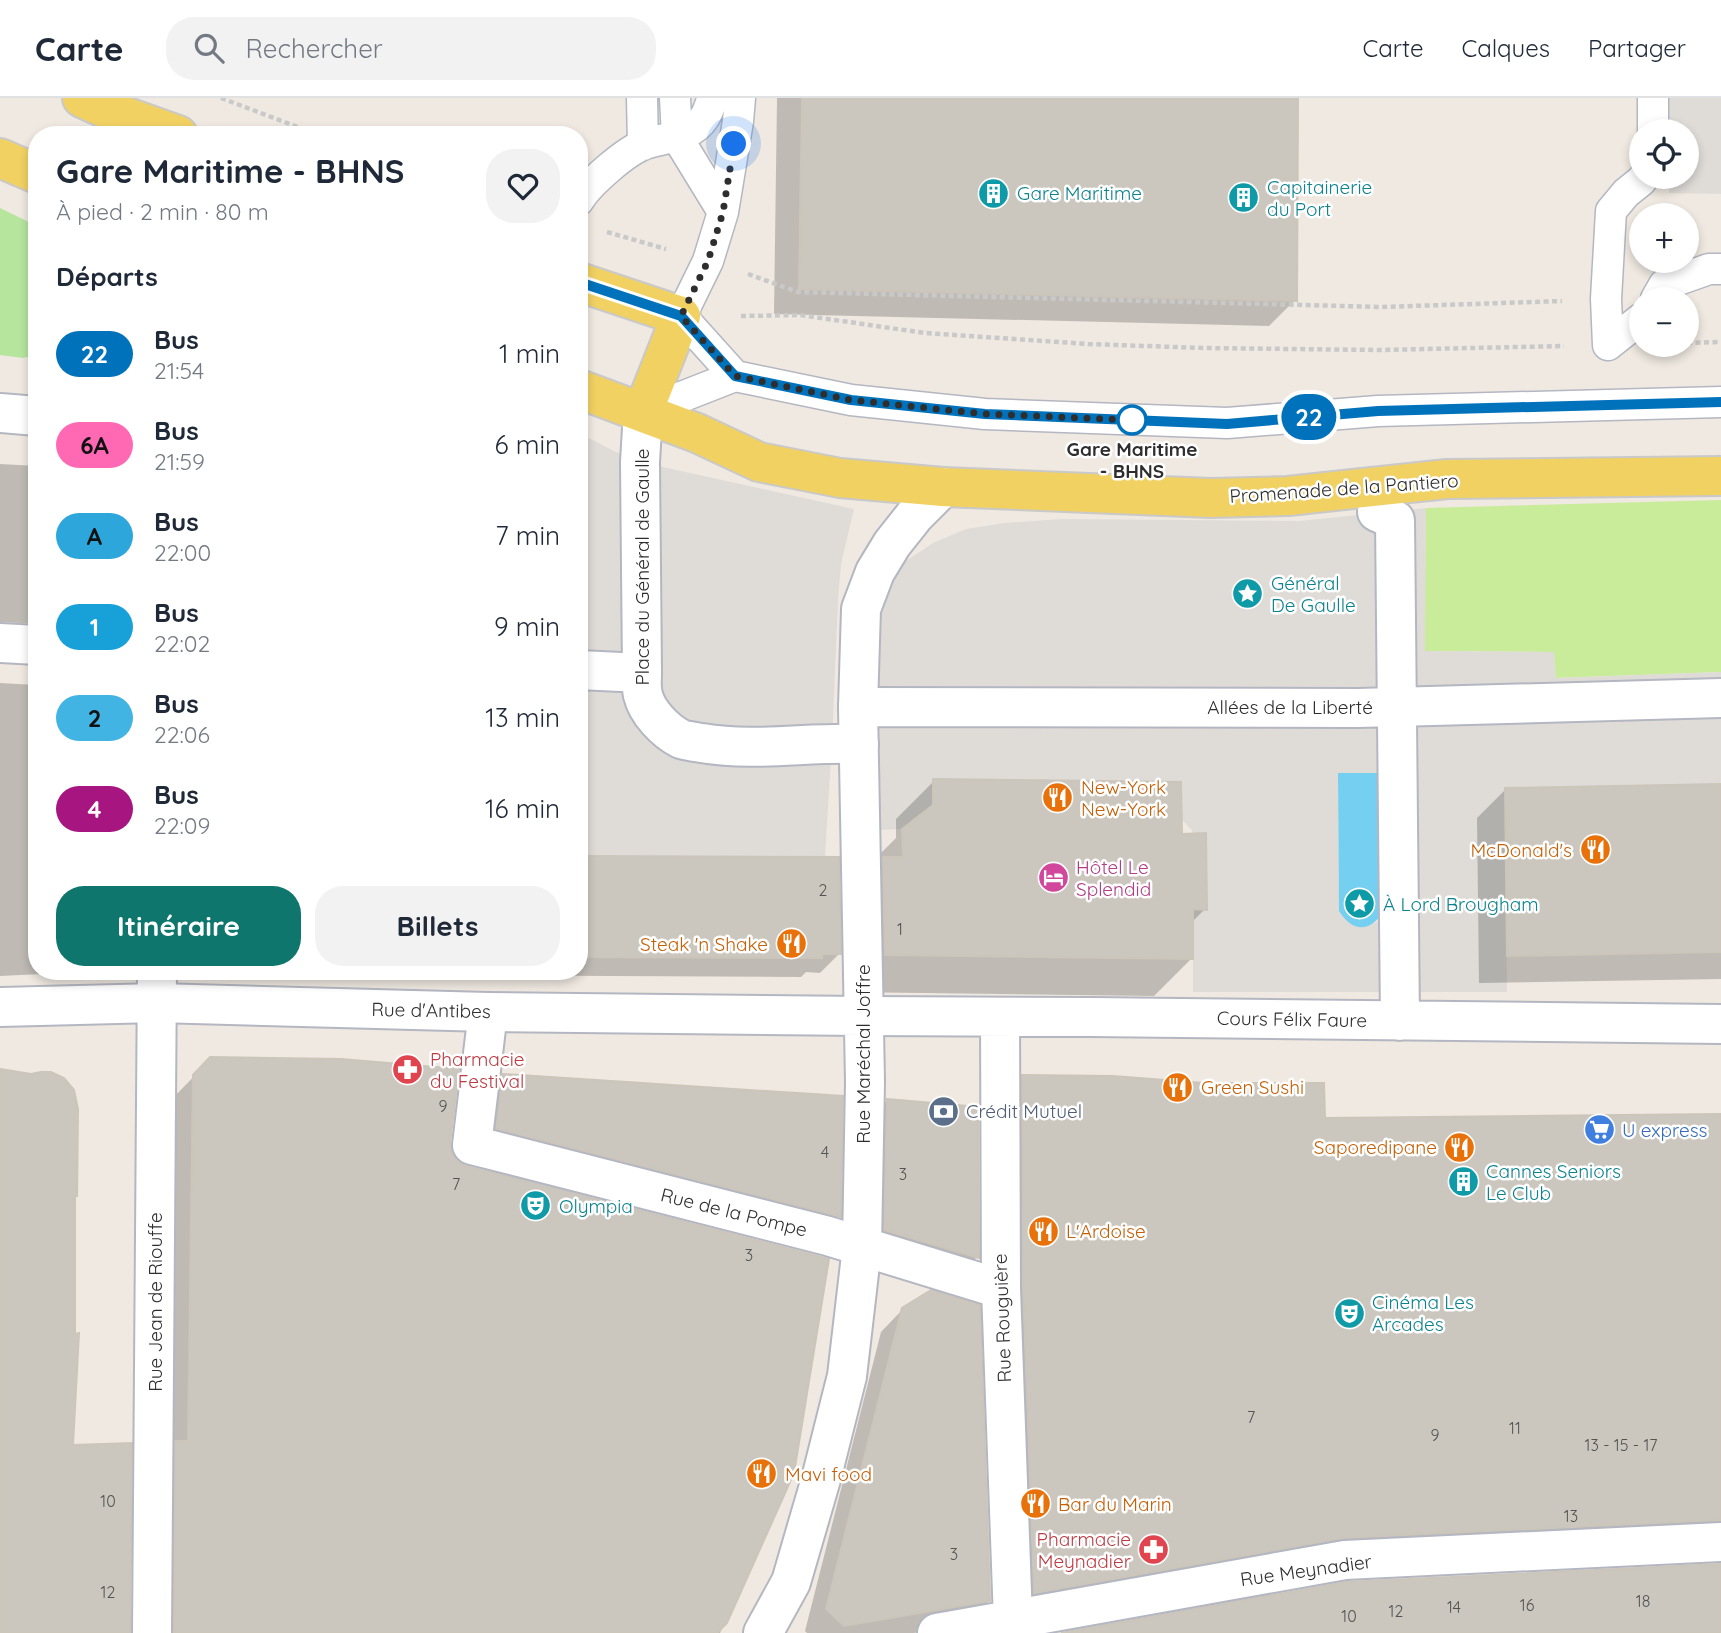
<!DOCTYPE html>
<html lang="fr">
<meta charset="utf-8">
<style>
:root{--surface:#fff;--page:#f2f2f3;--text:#1f2937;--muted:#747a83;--line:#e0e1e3;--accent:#0f766e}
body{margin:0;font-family:Quicksand,sans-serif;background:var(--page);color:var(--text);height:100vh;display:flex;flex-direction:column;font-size:26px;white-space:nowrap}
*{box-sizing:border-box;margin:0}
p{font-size:23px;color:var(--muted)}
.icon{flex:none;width:38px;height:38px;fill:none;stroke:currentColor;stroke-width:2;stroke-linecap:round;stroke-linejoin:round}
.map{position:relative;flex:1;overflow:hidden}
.sheet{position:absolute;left:28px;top:28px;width:560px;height:854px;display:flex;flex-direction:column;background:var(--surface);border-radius:28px;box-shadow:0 4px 10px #0003}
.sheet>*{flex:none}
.badge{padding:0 14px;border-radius:23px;font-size:24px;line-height:46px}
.controls{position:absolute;left:1629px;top:21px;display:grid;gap:14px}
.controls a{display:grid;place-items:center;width:70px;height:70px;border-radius:50%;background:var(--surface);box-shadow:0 4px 10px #0003;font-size:35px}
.you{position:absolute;width:35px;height:35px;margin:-18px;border:5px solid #fff;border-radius:50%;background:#1a73e8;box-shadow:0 0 0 10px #1a73e833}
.map>.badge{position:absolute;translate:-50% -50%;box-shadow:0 0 0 4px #fff}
h2{padding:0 28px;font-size:26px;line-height:63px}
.round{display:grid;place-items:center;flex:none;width:74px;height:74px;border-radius:28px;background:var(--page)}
.head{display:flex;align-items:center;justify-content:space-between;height:119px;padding:0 28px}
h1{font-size:33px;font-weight:700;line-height:52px}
.action{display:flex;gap:14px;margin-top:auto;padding:14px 28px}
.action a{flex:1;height:80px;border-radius:28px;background:var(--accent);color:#fff;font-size:28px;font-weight:700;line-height:80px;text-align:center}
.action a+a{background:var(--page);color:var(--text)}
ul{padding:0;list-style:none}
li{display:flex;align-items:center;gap:21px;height:91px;padding:0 28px}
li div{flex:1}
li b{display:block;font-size:26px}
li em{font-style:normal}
li .badge{min-width:77px;font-weight:700;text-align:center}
header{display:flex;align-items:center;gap:42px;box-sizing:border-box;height:98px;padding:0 35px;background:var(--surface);border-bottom:2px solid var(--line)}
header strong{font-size:33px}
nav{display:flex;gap:38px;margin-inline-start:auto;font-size:24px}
.search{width:490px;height:63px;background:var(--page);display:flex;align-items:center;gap:18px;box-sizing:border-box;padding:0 24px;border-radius:28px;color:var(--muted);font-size:26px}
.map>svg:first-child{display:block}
.green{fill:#b6e59e}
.pitch{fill:#c9ec9a}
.plaza{fill:#dfdcd8;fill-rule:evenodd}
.water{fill:#75cff0}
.shadow{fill:#0003}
.building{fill:#cbc7bf;stroke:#cbc5ba;stroke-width:2}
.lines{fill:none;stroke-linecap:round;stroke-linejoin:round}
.lane-casing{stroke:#b4b7c1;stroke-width:33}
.street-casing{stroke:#b4b7c1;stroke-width:42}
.secondary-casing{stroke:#b4b7c1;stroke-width:42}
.primary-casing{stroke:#c9c9c9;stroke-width:42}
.path{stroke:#c9c9c9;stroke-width:4.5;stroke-dasharray:5 3.5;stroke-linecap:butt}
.lane{stroke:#fff;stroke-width:30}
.street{stroke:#fff;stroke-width:38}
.secondary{stroke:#fff;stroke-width:38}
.primary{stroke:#f2d163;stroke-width:38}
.line-casing{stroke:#fff;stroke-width:16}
.line{stroke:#0072bc;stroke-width:10}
.walk{stroke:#2e2e2e;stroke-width:7;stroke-dasharray:0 12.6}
.stop-dot{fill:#fff;stroke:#0072bc;stroke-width:3.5}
.labels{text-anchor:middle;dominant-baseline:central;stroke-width:5;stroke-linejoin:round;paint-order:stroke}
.number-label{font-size:16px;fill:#555452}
.culture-label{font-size:19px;fill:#0d838f;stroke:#fff;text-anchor:start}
.stop-label{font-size:19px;font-weight:bold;fill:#2e2e2e;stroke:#fff}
.street-label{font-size:19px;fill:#2e2e2e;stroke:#fff}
.food-label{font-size:19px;fill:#c56008;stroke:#fff;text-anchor:start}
.hotel-label{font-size:19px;fill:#b23c85;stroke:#fff;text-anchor:start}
.health-label{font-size:19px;fill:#be3a42;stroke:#fff;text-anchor:start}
.service-label{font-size:19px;fill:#4e5e75;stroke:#fff;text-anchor:start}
.shop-label{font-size:19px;fill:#366cbe;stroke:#fff;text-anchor:start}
</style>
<header>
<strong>Carte</strong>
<div class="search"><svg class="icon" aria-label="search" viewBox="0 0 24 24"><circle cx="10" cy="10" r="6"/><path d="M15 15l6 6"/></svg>Rechercher</div>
<nav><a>Carte</a><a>Calques</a><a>Partager</a></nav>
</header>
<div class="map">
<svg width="1721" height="1535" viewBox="0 0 1721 1535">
<rect width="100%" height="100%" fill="#efe9e1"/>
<path class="green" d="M0,110L37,128V257L23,260L0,257Z"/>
<path class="pitch" d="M1721,402V574L1555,580L1554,554L1424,553L1426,410Z"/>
<path class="plaza" d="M1668,0H1721V96L1669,95V79H1687V33H1669Z
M579,335L616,354L640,364L854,411L841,466L838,503L832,645L825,758H579Z
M1426,410L1425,553L1554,554L1556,580L1721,574V686L1505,690L1507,894H1193V811L1207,812L1206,735L1192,736V732L1182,722L1181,684L933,682V722L902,731L878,732L879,608L878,568L880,504L890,482L906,463L933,445L966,431L1004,425L1061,421L1299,423ZM1338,675L1383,814L1378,823L1370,828L1339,813Z"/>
<path class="water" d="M1338,675H1387L1383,814C1370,835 1352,834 1339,813Z"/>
<path class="shadow" d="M777,0H1296L1295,202L1269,228L774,216Z
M0,366L37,368V526L0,524Z
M0,585L37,587V873H105L0,878Z
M934,683L1180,738L1205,811L1191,825L1192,860L1154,898L847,894L865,771L896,740V721Z
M1721,688V881L1479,885L1477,720L1505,692Z
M579,760L839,856L820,875L806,874L801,879L244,876L177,874L579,873Z
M211,961L449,1045L450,1056L456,1064L792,1375L720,1535H150L170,1003Z
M503,978L839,1118L813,1144L471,1056L478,1003Z
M1023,979L1323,1022L1721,1016V1464L1717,1454L1697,1443L1013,1516L1001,1001Z
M887,1003L977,1159L949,1188L856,1161L858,1032Z
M903,1211L989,1503L967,1525L914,1535H807L805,1533L881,1234Z"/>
<path class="building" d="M802,0H1298L1297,203L799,191Z
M933,681L1181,684L1182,736L1206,735L1207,812L1193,811V861L885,857L883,759H903L902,731L933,707Z
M1721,686V854L1507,858L1505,690Z
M579,758L839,759L841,856H822V860L579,859Z
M210,959L341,961L459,971L450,1045L452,1055L457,1063L466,1068L829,1161L794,1375L727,1525L717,1535H174L175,1343H188L193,977Z
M0,971L31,976L41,974H51L64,980L74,992L78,1011L77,1098H75V1236L79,1235L73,1347L132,1345L130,1535H0Z
M503,976L843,998L841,1119L496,1031Z
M1022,977L1113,978L1204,985H1324L1325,1020L1721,1016V1422L1344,1440L1034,1495L1023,1191Z
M887,1001L978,1009L979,1160L884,1132Z
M931,1192L980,1207L990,1503L844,1528L826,1511L902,1210Z
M1721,1466V1535H1061L1347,1484Z"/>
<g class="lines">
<defs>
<path id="lane" d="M642,0L643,47
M675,0L677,39L723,114L708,163L681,218L735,278
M1653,0V33
M579,102C589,85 626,53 645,46C665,39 691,40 704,20C708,15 710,6 713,0
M723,114L738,23L740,0
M1656,201L1664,187L1709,171H1721
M1608,247L1606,201L1611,113L1626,95L1641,83L1644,79
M1608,247L1642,220
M735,278L851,302L985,316L1227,325L1378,313L1721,304
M643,314L735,278"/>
<path id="street" d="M643,314L640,364L642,575C642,582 641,590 643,597C647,614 665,633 681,641C687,643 695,644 702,645C753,654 807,644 859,646
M0,315L37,318
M1377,414L1395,422L1400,923
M0,545L37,547
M579,572L642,575
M858,609L1358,610L1721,600
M488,914L472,1047L828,1138L1001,1191
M863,918L1090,919L1721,926
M1000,919L1001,1191L1013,1522
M152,1535L157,873
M937,1535L1345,1462L1721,1444"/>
<path id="secondary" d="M0,909L157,905L488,914L863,918
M763,1535L791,1484L821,1381L847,1278L862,1149L865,984L858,609L861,511L875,474L892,446L915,417L943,389"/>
<path id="primary" d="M82,0L113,14L178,37
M0,60L37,76
M579,184L681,218L643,314
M579,291L697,335L759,364L840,380L943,389L1211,400L1288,398L1447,381L1721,378"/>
</defs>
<use href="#lane" class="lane-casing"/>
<use href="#street" class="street-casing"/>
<use href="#secondary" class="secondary-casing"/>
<use href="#primary" class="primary-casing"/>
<path class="path" d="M221,0L319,37
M607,134L666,151
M748,176L798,194L1382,209L1562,203
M741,218L800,217L925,235L1088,246L1203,250L1380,252L1564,248
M1687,245L1721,244"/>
<use href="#lane" class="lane"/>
<use href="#street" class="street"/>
<use href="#secondary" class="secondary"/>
<use href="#primary" class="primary"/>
</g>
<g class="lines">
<defs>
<path id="line" d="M579,184L681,218L735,278L851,302L985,316L1227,326L1378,313L1721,304"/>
</defs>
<use href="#line" class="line-casing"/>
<use href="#line" class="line"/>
<path class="walk" d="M734,46L723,114L708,163L681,218L735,278L851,302L985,316L1132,322"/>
</g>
<defs>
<symbol id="building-disc" viewBox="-11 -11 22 22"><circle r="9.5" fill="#0f9aa8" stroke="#fff"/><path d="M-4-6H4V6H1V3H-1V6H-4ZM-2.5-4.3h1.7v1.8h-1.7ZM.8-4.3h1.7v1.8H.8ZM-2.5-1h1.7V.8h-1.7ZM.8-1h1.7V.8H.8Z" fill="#fff"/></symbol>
<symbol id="sight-disc" viewBox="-11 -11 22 22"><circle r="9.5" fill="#0f9aa8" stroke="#fff"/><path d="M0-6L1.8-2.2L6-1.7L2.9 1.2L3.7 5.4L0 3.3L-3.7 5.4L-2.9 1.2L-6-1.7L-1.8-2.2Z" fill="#fff"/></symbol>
<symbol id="restaurant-disc" viewBox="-11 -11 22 22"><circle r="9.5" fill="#e8710a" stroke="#fff"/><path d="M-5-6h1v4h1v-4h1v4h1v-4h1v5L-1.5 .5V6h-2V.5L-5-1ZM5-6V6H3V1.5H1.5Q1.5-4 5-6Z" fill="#fff"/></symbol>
<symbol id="hotel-disc" viewBox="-11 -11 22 22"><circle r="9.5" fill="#d1479c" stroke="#fff"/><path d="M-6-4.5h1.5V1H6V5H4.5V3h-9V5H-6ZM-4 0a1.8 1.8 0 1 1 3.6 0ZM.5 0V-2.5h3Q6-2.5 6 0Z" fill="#fff"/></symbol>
<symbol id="pharmacy-disc" viewBox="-11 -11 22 22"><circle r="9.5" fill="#e0444e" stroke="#fff"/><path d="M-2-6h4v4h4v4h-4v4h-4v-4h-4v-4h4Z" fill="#fff"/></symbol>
<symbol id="bank-disc" viewBox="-11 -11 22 22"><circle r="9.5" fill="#5c6f8a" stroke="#fff"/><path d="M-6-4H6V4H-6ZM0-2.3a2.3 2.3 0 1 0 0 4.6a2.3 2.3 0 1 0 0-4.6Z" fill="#fff"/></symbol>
<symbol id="supermarket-disc" viewBox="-11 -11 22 22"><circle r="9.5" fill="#3f7fe0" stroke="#fff"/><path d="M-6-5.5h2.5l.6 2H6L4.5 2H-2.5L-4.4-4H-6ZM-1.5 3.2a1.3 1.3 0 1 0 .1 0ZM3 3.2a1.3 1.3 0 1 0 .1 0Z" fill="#fff"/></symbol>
<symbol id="theatre-disc" viewBox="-11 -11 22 22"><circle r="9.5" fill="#0f9aa8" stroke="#fff"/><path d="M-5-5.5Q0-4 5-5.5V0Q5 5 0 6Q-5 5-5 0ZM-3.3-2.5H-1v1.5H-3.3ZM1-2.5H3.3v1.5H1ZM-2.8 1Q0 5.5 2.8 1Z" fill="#fff"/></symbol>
</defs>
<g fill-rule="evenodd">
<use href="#building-disc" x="976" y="78" width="35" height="35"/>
<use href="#building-disc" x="1226" y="82" width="35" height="35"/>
<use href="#sight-disc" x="1230" y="478" width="35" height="35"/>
<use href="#restaurant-disc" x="1040" y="682" width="35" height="35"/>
<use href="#restaurant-disc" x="1578" y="734" width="35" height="35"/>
<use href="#hotel-disc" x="1036" y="762" width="35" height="35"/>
<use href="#sight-disc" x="1342" y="788" width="35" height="35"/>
<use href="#restaurant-disc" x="774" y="828" width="35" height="35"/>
<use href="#pharmacy-disc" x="390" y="954" width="35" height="35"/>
<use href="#restaurant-disc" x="1160" y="972" width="35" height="35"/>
<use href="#bank-disc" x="926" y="996" width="35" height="35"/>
<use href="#supermarket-disc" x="1582" y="1014" width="35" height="35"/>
<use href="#restaurant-disc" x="1442" y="1032" width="35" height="35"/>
<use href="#building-disc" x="1446" y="1066" width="35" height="35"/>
<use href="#theatre-disc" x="518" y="1090" width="35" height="35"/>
<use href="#restaurant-disc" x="1026" y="1116" width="35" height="35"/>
<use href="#theatre-disc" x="1332" y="1198" width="35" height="35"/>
<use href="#restaurant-disc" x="744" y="1358" width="35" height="35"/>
<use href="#restaurant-disc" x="1018" y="1388" width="35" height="35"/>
<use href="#pharmacy-disc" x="1136" y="1434" width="35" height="35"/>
</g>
<circle class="stop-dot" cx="1132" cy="322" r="14"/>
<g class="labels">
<g class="number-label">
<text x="823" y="792">2</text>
<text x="900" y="831">1</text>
<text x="443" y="1008">9</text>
<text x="825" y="1054">4</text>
<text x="903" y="1076">3</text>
<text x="456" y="1086">7</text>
<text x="749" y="1157">3</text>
<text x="1251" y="1319">7</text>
<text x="1515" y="1330">11</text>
<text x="1435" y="1337">9</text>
<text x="1621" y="1347">13 - 15 - 17</text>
<text x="108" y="1403">10</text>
<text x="1571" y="1418">13</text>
<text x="954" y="1456">3</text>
<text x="108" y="1494">12</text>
<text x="1643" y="1503">18</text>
<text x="1527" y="1507">16</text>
<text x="1454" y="1509">14</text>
<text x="1396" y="1513">12</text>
<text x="1349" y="1518">10</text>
</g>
<g class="culture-label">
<text x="1267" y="89">Capitainerie<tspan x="1267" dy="22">du Port</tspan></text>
<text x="1017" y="95">Gare Maritime</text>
<text x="1271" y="485">Général<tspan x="1271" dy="22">De Gaulle</tspan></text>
<text x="1383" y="806">À Lord Brougham</text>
<text x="1486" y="1073">Cannes Seniors<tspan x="1486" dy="22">Le Club</tspan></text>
<text x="559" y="1108">Olympia</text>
<text x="1372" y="1204">Cinéma Les<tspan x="1372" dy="22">Arcades</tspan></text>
</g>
<g class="stop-label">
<text x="1132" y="351">Gare Maritime<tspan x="1132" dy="22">- BHNS</tspan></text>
</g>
<g class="street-label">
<text transform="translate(1344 390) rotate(-4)">Promenade de la Pantiero</text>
<text transform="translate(642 469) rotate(-90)">Place du Général de Gaulle</text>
<text x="1290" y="609">Allées de la Liberté</text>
<text transform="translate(431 912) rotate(1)">Rue d'Antibes</text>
<text transform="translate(1292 921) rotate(1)">Cours Félix Faure</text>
<text transform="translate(863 956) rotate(-90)">Rue Maréchal Joffre</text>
<text transform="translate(734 1114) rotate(14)">Rue de la Pompe</text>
<text transform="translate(155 1204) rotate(-90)">Rue Jean de Riouffe</text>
<text transform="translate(1002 1220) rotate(-92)">Rue Rouguière</text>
<text transform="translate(1306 1472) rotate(-8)">Rue Meynadier</text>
</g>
<g class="food-label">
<text x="1081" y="689">New-York<tspan x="1081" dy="22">New-York</tspan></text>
<text x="1572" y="752" text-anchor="end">McDonald's</text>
<text x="768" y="846" text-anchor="end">Steak 'n Shake</text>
<text x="1201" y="989">Green Sushi</text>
<text x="1437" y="1049" text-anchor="end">Saporedipane</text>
<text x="1066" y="1133">L'Ardoise</text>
<text x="785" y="1376">Mavi food</text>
<text x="1058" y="1406">Bar du Marin</text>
</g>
<g class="hotel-label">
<text x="1076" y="769">Hôtel Le<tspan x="1076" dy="22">Splendid</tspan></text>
</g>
<g class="health-label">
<text x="430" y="961">Pharmacie<tspan x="430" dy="22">du Festival</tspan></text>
<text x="1131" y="1441" text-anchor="end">Pharmacie<tspan x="1131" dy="22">Meynadier</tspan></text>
</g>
<g class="service-label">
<text x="966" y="1013">Crédit Mutuel</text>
</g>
<g class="shop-label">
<text x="1622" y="1032">U express</text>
</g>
</g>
</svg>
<div class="controls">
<a><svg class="icon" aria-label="locate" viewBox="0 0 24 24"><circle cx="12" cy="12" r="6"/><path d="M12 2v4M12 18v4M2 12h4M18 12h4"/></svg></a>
<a>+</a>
<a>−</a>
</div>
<div class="you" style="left:734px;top:46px"></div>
<b class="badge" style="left:1309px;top:319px;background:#0072bc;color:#fff">22</b>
<section class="sheet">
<div class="head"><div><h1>Gare Maritime - BHNS</h1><p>À pied · 2 min · 80 m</p></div><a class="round"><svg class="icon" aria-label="heart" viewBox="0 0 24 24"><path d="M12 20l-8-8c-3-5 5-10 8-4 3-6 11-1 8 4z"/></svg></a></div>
<h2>Départs</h2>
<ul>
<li><span class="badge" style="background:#0072bc;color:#fff">22</span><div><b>Bus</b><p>21:54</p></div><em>1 min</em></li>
<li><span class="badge" style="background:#ff69b4;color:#111">6A</span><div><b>Bus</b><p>21:59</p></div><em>6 min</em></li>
<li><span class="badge" style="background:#2da7db;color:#111">A</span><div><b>Bus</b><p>22:00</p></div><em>7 min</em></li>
<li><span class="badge" style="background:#18a0d8;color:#fff">1</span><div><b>Bus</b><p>22:02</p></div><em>9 min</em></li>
<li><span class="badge" style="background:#42b4e3;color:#111">2</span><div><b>Bus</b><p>22:06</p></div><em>13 min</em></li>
<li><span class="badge" style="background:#a61580;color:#fff">4</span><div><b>Bus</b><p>22:09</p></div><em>16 min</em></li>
</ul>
<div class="action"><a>Itinéraire</a><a>Billets</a></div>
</section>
</div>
